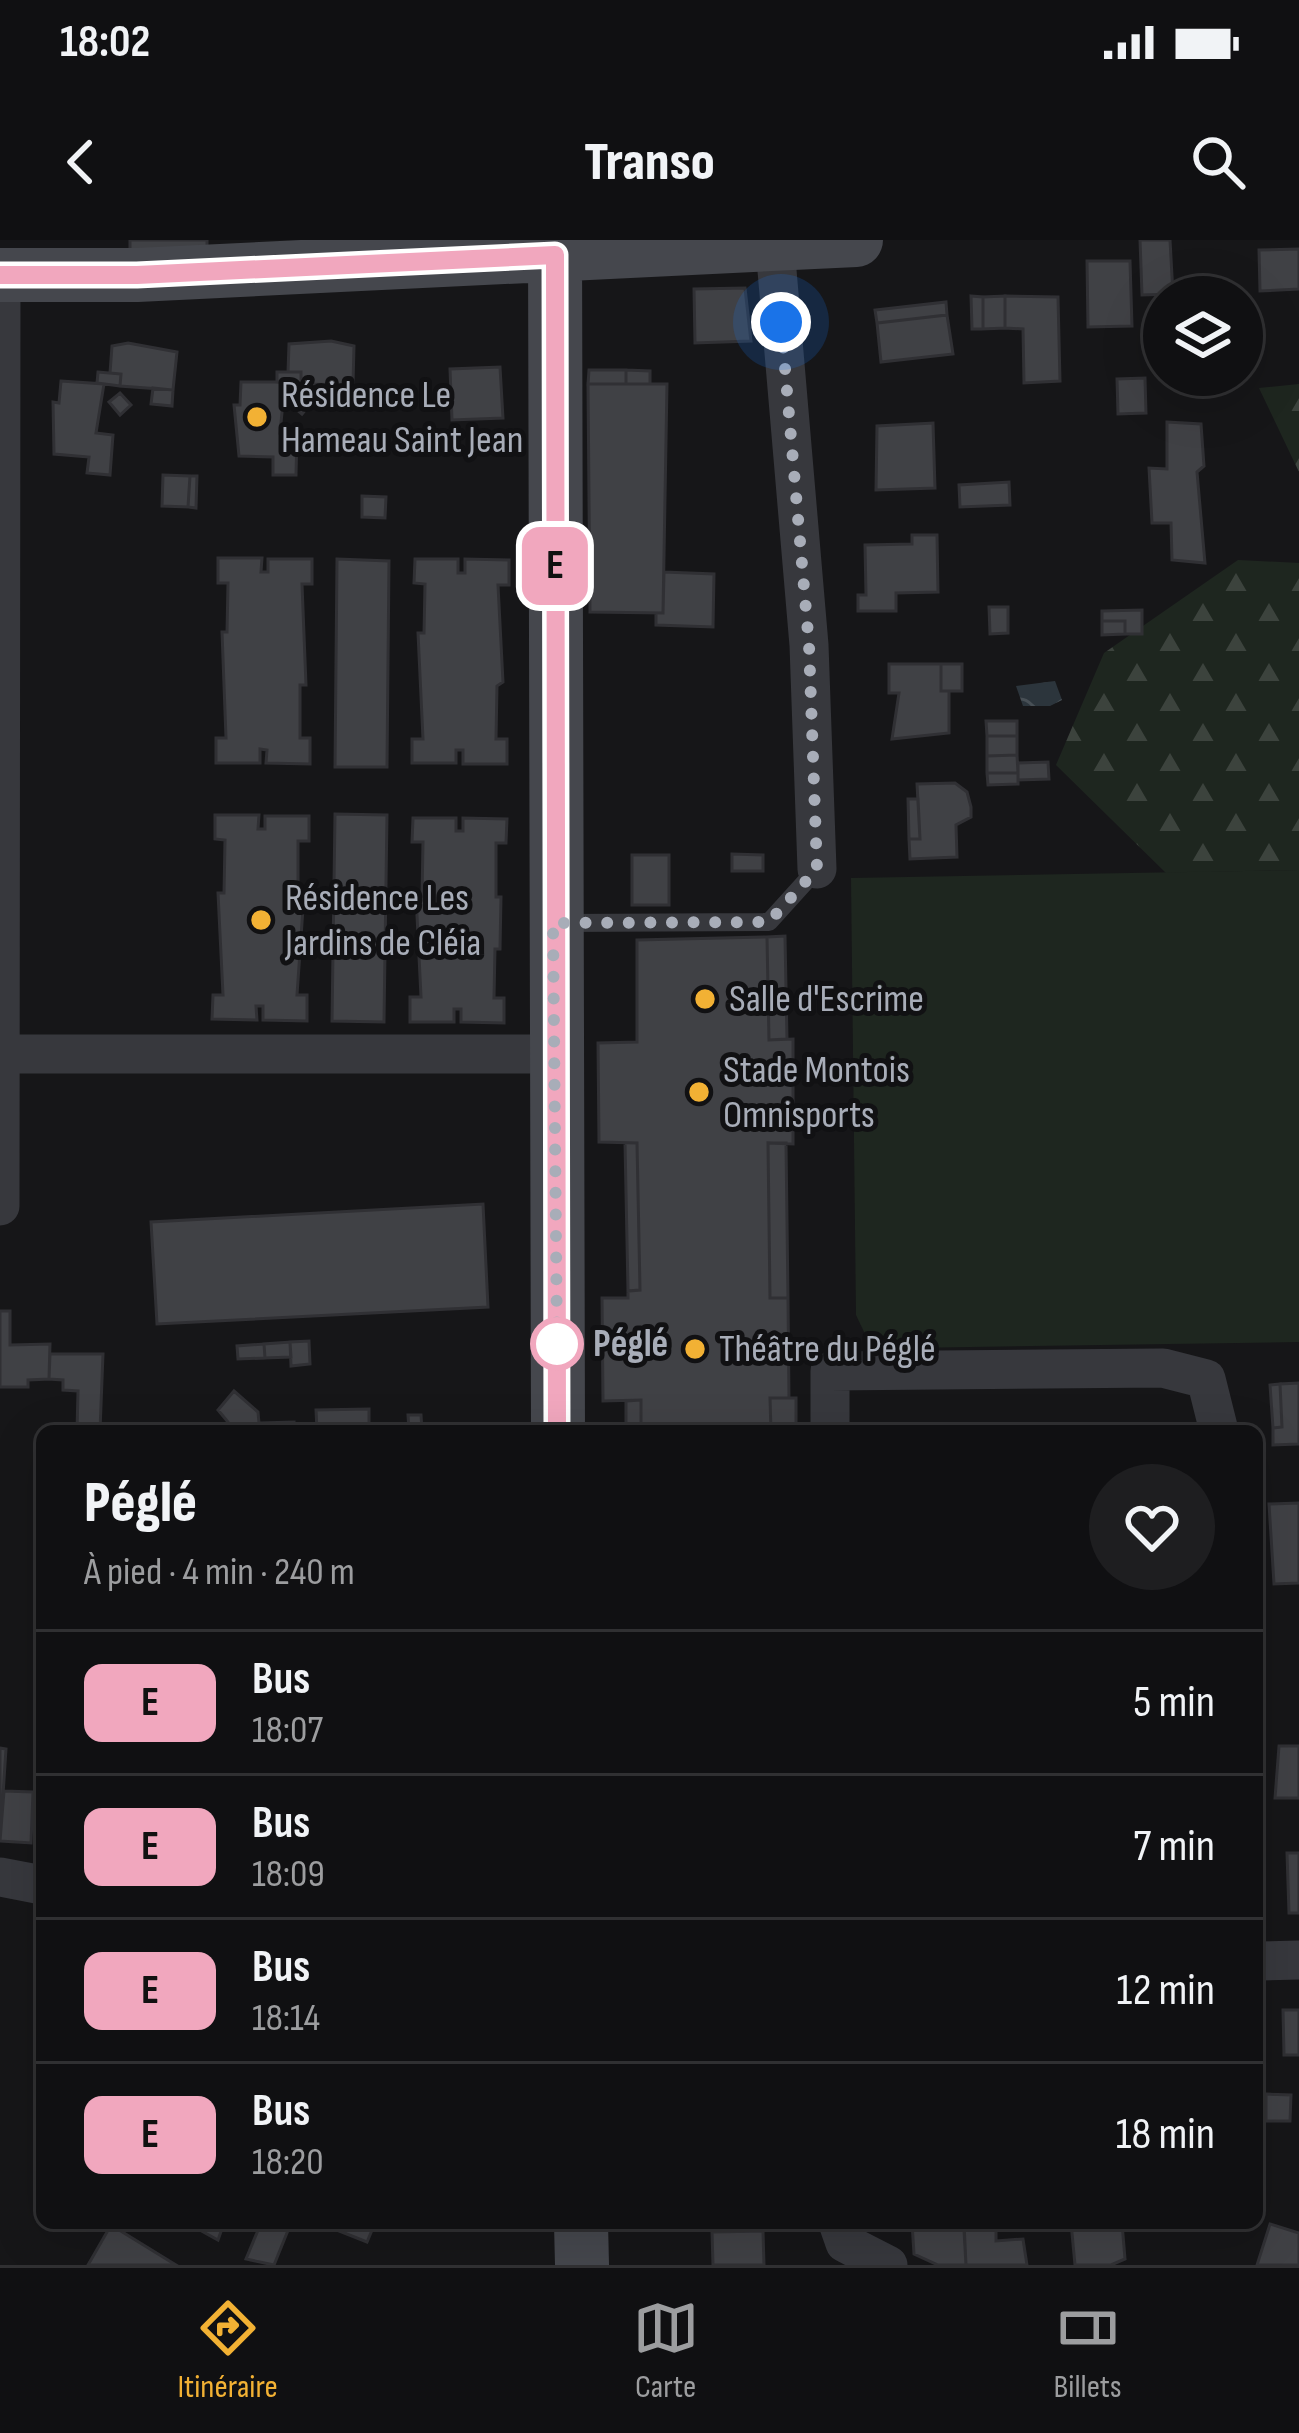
<!DOCTYPE html>
<html lang="fr">
<meta charset="utf-8">
<style>
:root{--surface:#101012;--page:#1e1e20;--text:#f1f3f6;--muted:#9c9d9f;--line:#303032;--accent:#f2b134}
body{margin:0;font-family:"Sofia Sans Condensed",sans-serif;background:var(--page);color:var(--text);height:100vh;display:flex;flex-direction:column;font-size:45px;white-space:nowrap}
*{box-sizing:border-box;margin:0}
p{font-size:39px;color:var(--muted)}
.icon{flex:none;width:66px;height:66px;fill:none;stroke:currentColor;stroke-width:2;stroke-linecap:round;stroke-linejoin:round}
.map{position:relative;flex:1;overflow:hidden}
.side{position:absolute;left:36px;top:1185px;width:1227px;height:804px;display:flex;flex-direction:column;background:var(--surface);border-radius:18px;box-shadow:0 12px 48px #0002,0 0 0 3px var(--line)}
.side>*{flex:none}
.badge{padding:0 24px;border-radius:18px;font-size:42px;line-height:78px}
.fabs{position:absolute;left:1143px;top:36px;display:grid;gap:24px}
.fabs a{display:grid;place-items:center;width:120px;height:120px;border-radius:50%;background:var(--surface);box-shadow:0 12px 48px #0002,0 0 0 3px var(--line);font-size:60px}
.you{position:absolute;width:60px;height:60px;margin:-30px;border:9px solid #fff;border-radius:50%;background:#1a73e8;box-shadow:0 0 0 18px #1a73e833}
.map>.badge{position:absolute;translate:-50% -50%;box-shadow:0 0 0 6px #fff}
.round{display:grid;place-items:center;flex:none;width:126px;height:126px;border-radius:63px;background:var(--page)}
.headline{display:flex;align-items:center;justify-content:space-between;height:204px;padding:0 48px}
h1{font-size:57px;font-weight:800;line-height:90px}
ul{padding:0;list-style:none}
li{display:flex;align-items:center;gap:36px;height:144px;padding:0 48px;border-top:3px solid var(--line)}
li div{flex:1}
li b{display:block;font-size:45px}
li em{font-style:normal}
li .badge{min-width:132px;font-weight:700;text-align:center}
.status{display:flex;justify-content:space-between;align-items:center;height:84px;padding:0 60px;background:var(--surface);direction:ltr}
.status svg{height:33px;fill:currentColor}
header{display:flex;justify-content:space-between;align-items:center;height:156px;padding:0 48px;background:var(--surface);font-size:54px;font-weight:800}
.dock{display:flex;justify-content:space-around;align-items:center;height:168px;border-top:3px solid var(--line);background:var(--surface);font-size:33px;color:var(--muted)}
.dock a{display:grid;justify-items:center;gap:6px}
.dock .active{color:var(--accent)}
.map>svg:first-child{display:block}
.forest{fill:url(#forest-firs)}
.pitch{fill:#1e261f}
.water{fill:url(#water-waves)}
.building{fill:#404145;stroke:#303034;stroke-width:3}
.lines{fill:none;stroke-linecap:round;stroke-linejoin:round}
.lane{stroke:#37383d;stroke-width:18}
.street{stroke:#37383d;stroke-width:39}
.secondary{stroke:#45474d;stroke-width:54}
.line-casing{stroke:#fff;stroke-width:27}
.line{stroke:#f1a7be;stroke-width:18}
.walk{stroke:#a8adb8;stroke-width:12;stroke-dasharray:0 21.6}
.poi-dot{fill:#f2b134;stroke:#111113;stroke-width:4.5}
.stop-dot{fill:#fff;stroke:#f1a7be;stroke-width:6}
.labels{text-anchor:middle;dominant-baseline:central;stroke-width:10;stroke-linejoin:round;paint-order:stroke}
.poi-label{font-size:39px;fill:#a8adb8;stroke:#111113;text-anchor:start}
.stop-label{font-size:39px;font-weight:bold;fill:#a8adb8;stroke:#111113;text-anchor:start}
</style>
<div class="status"><b>18:02</b><svg viewBox="0 0 49 12"><path d="M0 12V9h3v3zM5 12V6h3v6zM10 12V3h3v9zM15 12V0h3v12zM26 1h20v11H26zM47 4h2v5h-2z"/></svg></div>
<header><svg class="icon" aria-label="back" viewBox="0 0 24 24"><path d="M15 5l-7 7 7 7"/></svg>Transo<svg class="icon" aria-label="search" viewBox="0 0 24 24"><circle cx="10" cy="10" r="6"/><path d="M15 15l6 6"/></svg></header>
<div class="map">
<svg width="1299" height="2025" viewBox="0 0 1299 2025">
<defs>
<pattern id="forest-firs" width="22" height="20" patternUnits="userSpaceOnUse" patternTransform="scale(3)"><rect width="22" height="20" fill="#1e261f"/><path d="M5 1l3.5 6h-7zM16 11l3.5 6h-7z" fill="#3c433d"/></pattern>
<pattern id="water-waves" width="16" height="10" patternUnits="userSpaceOnUse" patternTransform="scale(3)"><rect width="16" height="10" fill="#2c353c"/><path d="M0 5q4-4 8 0t8 0" fill="none" stroke="#485056"/></pattern>
</defs>
<rect width="100%" height="100%" fill="#161618"/>
<path class="forest" d="M1299,144V232L1259,148Z
M1238,320L1299,323V630L1166,633L1056,525L1104,413Z"/>
<path class="pitch" d="M1299,630V1102L907,1108L865,1094L856,1075L851,638Z"/>
<path class="water" d="M1055,441L1062,460L1050,466H1023L1016,446Z"/>
<path class="building" d="M130,0H207V8L130,11Z
M1140,0H1170L1173,54L1142,55Z
M1299,9V49L1260,51L1259,10Z
M1087,21H1130L1132,86L1088,87Z
M745,48L751,101L695,103L694,49Z
M971,56L983,57V89H972Z
M1005,56L1058,57L1060,141L1024,143L1023,89L1005,88Z
M1005,56V88L983,89V57Z
M946,62L947,75L877,83L875,70Z
M947,75L953,114L881,122L877,83Z
M331,101L354,106L353,145L301,144V132H288L289,104Z
M128,103L177,112L173,150L120,146L121,134L110,133L112,106Z
M500,127L503,178L452,180L450,129Z
M589,130H626V144H588Z
M626,130L650,131V144H626Z
M98,132L121,134L120,146L97,143Z
M277,132H301V144L277,142Z
M1145,138L1146,173L1118,174L1117,139Z
M61,141L104,144L96,193L113,195L110,235L87,233L89,217L54,214L53,162L59,163Z
M241,142H285L280,193L297,194L296,235H273V217L239,216L234,165H240Z
M588,144H667L663,373L590,372Z
M333,145H353V160H332Z
M153,148L173,150L172,166L151,164Z
M298,152L311,163L302,174L289,163Z
M120,153L131,165L120,175L109,162Z
M1167,182L1201,184L1204,226L1197,232L1205,323L1172,320L1171,283H1152L1149,228L1167,229Z
M933,183L935,248L876,250L877,186Z
M163,235L190,236L188,267L162,266Z
M190,236H197L196,268L188,267Z
M1009,242L1010,265L960,267L959,245Z
M362,256L386,257L385,278L362,277Z
M912,295H937L938,352L896,353V371H858V355H866L865,305L912,304Z
M218,318H262L261,332H268V319H312V344H302L306,445H300V498H310V524L266,523L267,510L260,509V523H216V498H226L222,392H227L228,343H218Z
M337,319L389,321L387,527H335Z
M415,319H458V333H465V319L509,320V345H498L503,442L497,446L496,499H507V524H463V510H456V523H412V499H423L418,393H424L425,344L414,343Z
M664,332L714,334L713,387L656,385V373H663Z
M989,367H1008V393L990,394Z
M1142,370V394H1125V381H1102V371Z
M1102,381H1125V394L1102,395Z
M889,424H941V451H949V493L892,499L899,453H889Z
M941,424H962V451H941Z
M986,481H1017V496H987Z
M987,496H1017V515L987,516Z
M1017,515L1018,533H987V516Z
M1048,522L1049,539L1018,540V523Z
M987,533H1018V544L988,545Z
M955,543L967,552L971,567V577L956,585L957,617L910,619L909,599H920L917,544Z
M908,559H918L920,599H909Z
M335,574L387,575L384,782L332,781Z
M215,575H259L258,589H265V576H309V601H298V654H304L297,755H307V781L263,780V766H256L257,780L212,779L213,755H223L218,653H224L225,600L215,599Z
M413,578H456V591H463V578L507,579L506,603H496V657H501L500,709H495L494,758H504V783L461,782V769H454V782H410V757H421L416,655L422,656L423,602H412Z
M732,614L763,615V631H732Z
M632,615H669V665H632Z
M785,696L787,799L769,800L767,697Z
M767,697L769,800L793,799V904L768,903L770,1058H788L789,1158H770L771,1191H641V1160L603,1161L602,1058H628V1051L640,1050L637,903L599,902L598,803L637,802V700Z
M625,903H637L640,1050L628,1051Z
M768,903H786L788,1058H770Z
M483,964L488,1067L157,1084L151,982Z
M0,1071H10V1105L50,1104L49,1139L28,1140V1147H0Z
M309,1101L310,1124L291,1126L290,1102Z
M290,1102L291,1117L265,1118L264,1104Z
M264,1104L265,1118L238,1119L237,1106Z
M50,1114H103L100,1191H77L78,1151L63,1150V1140L49,1139Z
M1299,1143V1204L1273,1205V1188L1282,1187L1280,1144Z
M1280,1144L1282,1187L1273,1188L1270,1145Z
M234,1151L258,1172L259,1183L294,1182V1191H220L228,1190V1182L218,1170Z
M770,1158H796V1191H771Z
M641,1160V1191H626V1161Z
M369,1169V1191H317L316,1170Z
M408,1175H421L422,1190L488,1186V1191H409Z
M1299,1263V1343L1274,1344L1269,1264Z
M1279,1506H1299V1558H1275Z
M0,1508L6,1509L0,1601Z
M4,1551L33,1552L31,1603L0,1601Z
M1287,1613H1299V1673H1289Z
M1283,1770H1299V1815H1284Z
M1266,1854L1291,1855L1290,1881H1266Z
M187,1983H224L218,2000Z
M261,1983H291L274,2025L246,2019Z
M319,1983H375L367,2002Z
M912,1983H964L966,2025H938L914,2014Z
M1071,1983H1122L1125,2019L1111,2025H1075Z
M1270,1984L1299,1993V2025H1257Z
M111,1985L176,2025H88Z
M996,1989V2001L1023,1999L1027,2025H966L964,1990Z
M763,1991L764,2025H713L712,1992Z"/>
<g class="lines">
<path class="lane" d="M563,683L769,682L817,629"/>
<path class="street" d="M775,7L809,405L817,629
M3,814H554
M0,966L1,36
M830,1191V1131L1163,1128L1206,1139L1219,1191
M0,1637L42,1645
M1257,1721L1299,1720
M838,1983L845,2003L888,2025"/>
<path class="secondary" d="M555,0L558,1191
M0,35H137L856,0
M581,1983L582,2025"/>
</g>
<g class="lines">
<defs>
<path id="line" d="M0,35H137L555,15L557,1191"/>
</defs>
<use href="#line" class="line-casing"/>
<use href="#line" class="line"/>
<path class="walk" d="M557,1104L553,683L769,682L817,629L809,405L781,82"/>
</g>
<g class="poi-dot">
<circle cx="257" cy="177" r="12"/>
<circle cx="261" cy="680" r="12"/>
<circle cx="705" cy="759" r="12"/>
<circle cx="699" cy="852" r="12"/>
<circle cx="695" cy="1109" r="12"/>
</g>
<circle class="stop-dot" cx="557" cy="1104" r="24"/>
<g class="labels">
<g class="poi-label">
<text x="281" y="155">Résidence Le<tspan x="281" dy="45">Hameau Saint Jean</tspan></text>
<text x="285" y="658">Résidence Les<tspan x="285" dy="45">Jardins de Cléia</tspan></text>
<text x="729" y="759">Salle d'Escrime</text>
<text x="723" y="830">Stade Montois<tspan x="723" dy="45">Omnisports</tspan></text>
<text x="719" y="1109">Théâtre du Péglé</text>
</g>
<g class="stop-label">
<text x="593" y="1104">Péglé</text>
</g>
</g>
</svg>
<div class="fabs">
<a><svg class="icon" aria-label="layers" viewBox="0 0 24 24"><path d="M12 4l9 5-9 5-9-5zM3 14l9 5 9-5"/></svg></a>
</div>
<div class="you" style="left:781px;top:82px"></div>
<b class="badge" style="left:555px;top:326px;background:#f1a7be;color:#111">E</b>
<section class="side">
<div class="headline"><div><h1>Péglé</h1><p>À pied · 4 min · 240 m</p></div><a class="round"><svg class="icon" aria-label="heart" viewBox="0 0 24 24"><path d="M12 20l-8-8c-3-5 5-10 8-4 3-6 11-1 8 4z"/></svg></a></div>
<ul>
<li><span class="badge" style="background:#f1a7be;color:#111">E</span><div><b>Bus</b><p>18:07</p></div><em>5 min</em></li>
<li><span class="badge" style="background:#f1a7be;color:#111">E</span><div><b>Bus</b><p>18:09</p></div><em>7 min</em></li>
<li><span class="badge" style="background:#f1a7be;color:#111">E</span><div><b>Bus</b><p>18:14</p></div><em>12 min</em></li>
<li><span class="badge" style="background:#f1a7be;color:#111">E</span><div><b>Bus</b><p>18:20</p></div><em>18 min</em></li>
</ul>
</section>
</div>
<nav class="dock">
<a class="active"><svg class="icon" aria-label="directions" viewBox="0 0 24 24"><path d="M12 3l9 9-9 9-9-9zM9 14v-3h6M13 9l2 2-2 2"/></svg>Itinéraire</a>
<a><svg class="icon" aria-label="map" viewBox="0 0 24 24"><path d="M3 6l6-2 6 2 6-2v14l-6 2-6-2-6 2zM9 4v14M15 6v14"/></svg>Carte</a>
<a><svg class="icon" aria-label="tickets" viewBox="0 0 24 24"><path d="M3 7h18v10H3zM15 7v10"/></svg>Billets</a>
</nav>
